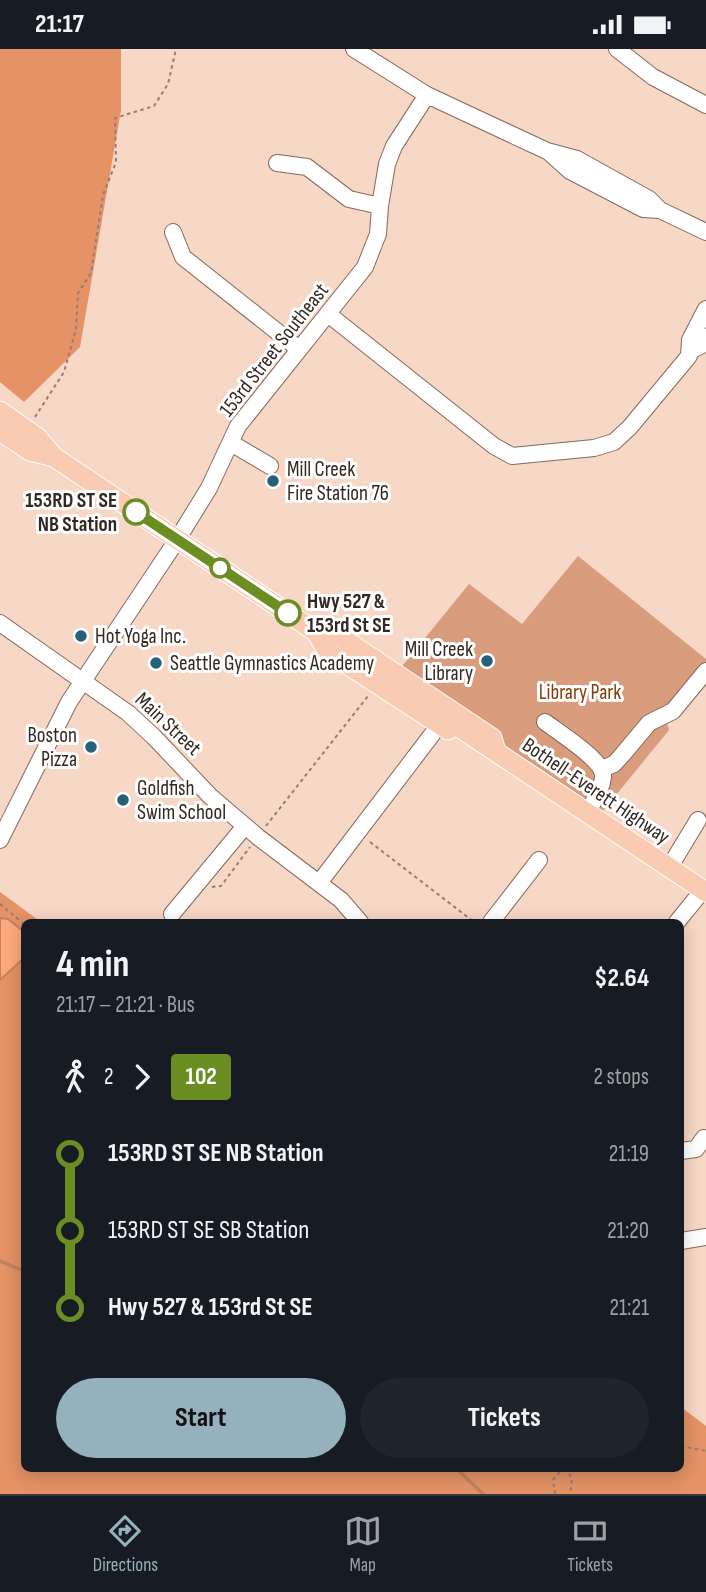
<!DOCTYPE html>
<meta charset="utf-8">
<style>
:root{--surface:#171b24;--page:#20242c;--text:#f1f3f6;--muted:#9ea1a6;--line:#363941;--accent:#95b1be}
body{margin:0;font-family:"Sofia Sans Condensed",sans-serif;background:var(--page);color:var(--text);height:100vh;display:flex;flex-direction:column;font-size:26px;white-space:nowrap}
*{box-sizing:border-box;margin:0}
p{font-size:23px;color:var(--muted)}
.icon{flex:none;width:38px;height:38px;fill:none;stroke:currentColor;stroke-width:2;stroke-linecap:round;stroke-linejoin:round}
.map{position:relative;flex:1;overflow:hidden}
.panel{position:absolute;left:21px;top:870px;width:663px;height:553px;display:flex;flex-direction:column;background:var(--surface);border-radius:10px;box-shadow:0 4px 18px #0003}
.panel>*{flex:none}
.badge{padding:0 14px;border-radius:5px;font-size:24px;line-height:46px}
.map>.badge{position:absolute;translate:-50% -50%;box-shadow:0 0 0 4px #fff}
.legs{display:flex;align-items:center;gap:10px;height:77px;padding:0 35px;font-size:23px}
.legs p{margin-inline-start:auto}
.headline{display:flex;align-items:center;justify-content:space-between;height:119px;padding:0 35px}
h1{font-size:38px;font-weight:700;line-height:52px}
.cta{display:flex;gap:14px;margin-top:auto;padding:14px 35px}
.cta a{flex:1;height:80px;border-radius:42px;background:var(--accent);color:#111;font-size:28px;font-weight:700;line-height:80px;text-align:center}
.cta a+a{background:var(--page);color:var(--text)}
ul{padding:0 35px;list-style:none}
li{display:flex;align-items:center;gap:24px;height:77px;font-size:26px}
li i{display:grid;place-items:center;width:10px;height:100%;margin:0 9px;background:currentColor}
li i::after{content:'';width:18px;height:18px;margin:-9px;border:5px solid;border-radius:50%;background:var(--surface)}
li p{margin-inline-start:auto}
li:first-child i{background:linear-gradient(#0000 50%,currentColor 0)}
li:last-child i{background:linear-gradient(currentColor 50%,#0000 0)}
.status{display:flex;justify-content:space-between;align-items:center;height:49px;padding:0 35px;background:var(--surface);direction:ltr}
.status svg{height:19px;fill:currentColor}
.menu{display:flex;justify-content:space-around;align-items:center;height:98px;border-top:2px solid var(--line);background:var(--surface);font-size:19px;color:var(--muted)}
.menu a{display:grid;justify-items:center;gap:4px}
.menu .current{color:var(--accent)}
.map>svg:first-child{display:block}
.green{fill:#d99c7d}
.forest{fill:#e49266}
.water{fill:#fda97c;stroke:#c08261;stroke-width:2}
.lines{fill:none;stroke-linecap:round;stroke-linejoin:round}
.stream{stroke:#c08261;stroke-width:3.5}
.minor-casing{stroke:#85695b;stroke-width:18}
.major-casing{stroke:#fff;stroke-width:21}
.path{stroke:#947e73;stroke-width:2;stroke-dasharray:3.5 3.5;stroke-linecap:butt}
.minor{stroke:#fff;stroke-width:16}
.major{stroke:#facbb3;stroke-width:19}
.line-1-casing{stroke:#fff;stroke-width:16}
.line-1{stroke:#6b8e23;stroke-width:10}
.poi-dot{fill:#256179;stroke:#fff;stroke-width:2.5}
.stop-1-dot{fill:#fff;stroke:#6b8e23;stroke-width:3.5}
.labels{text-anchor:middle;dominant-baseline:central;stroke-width:6;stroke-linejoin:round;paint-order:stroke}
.street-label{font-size:21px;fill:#332721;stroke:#fff}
.poi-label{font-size:21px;fill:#332721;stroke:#fff;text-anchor:start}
.stop-label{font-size:21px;font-weight:bold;fill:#332721;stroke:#fff;text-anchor:end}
.park-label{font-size:21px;fill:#853b07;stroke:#fff}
</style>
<div class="status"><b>21:17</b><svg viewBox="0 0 49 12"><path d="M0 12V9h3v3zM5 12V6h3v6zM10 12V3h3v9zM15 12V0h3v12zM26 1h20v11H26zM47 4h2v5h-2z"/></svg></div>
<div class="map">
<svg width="706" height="1445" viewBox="0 0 706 1445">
<rect width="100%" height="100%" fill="#f7d7c6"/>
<path class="green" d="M578,507L706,610V615L666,671L669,681L599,767L399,621L469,535L522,575Z"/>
<path class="forest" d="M0,0H121V61L80,298L24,353L0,333Z
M0,843L41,873H24V1419H681V1358L706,1377V1445H0Z"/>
<path class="water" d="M0,869L8,870L24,883V909L0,931Z"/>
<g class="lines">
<path class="stream" d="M0,1212L24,1222
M456,1419L483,1445"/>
<defs>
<path id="minor" d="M354,0L427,46L547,102L577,110L649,150L660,161L706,183
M617,0L653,28L706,56
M549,103L570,122L643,160L660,161
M277,114L307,118L349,150L380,157
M173,183L183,208L299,300
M328,265L494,397L512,407L594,399L614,393L630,378L689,307L690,291L706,260
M690,302L702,296L706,288
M231,394L270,417
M0,574L128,664L154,688L210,747L258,788L341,851L360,873
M545,673C558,683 605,712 603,728C602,741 593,752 588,763
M602,720L614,715L623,705L649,674L673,662L706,622
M0,791L69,653L177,491L209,439L238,377L365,218L378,185L380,157L387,115L394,97L427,46
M669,819L698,771
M319,834L440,675
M172,865L245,777
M491,873L539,811
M677,873L703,841
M681,1102L696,1100L704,1089
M681,1192L706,1188"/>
<path id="major" d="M0,362L38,389L54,408L316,583L339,587L492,689L496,702
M0,382L30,402L54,408
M316,583L328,603L448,681
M440,675L457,677L706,843"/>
</defs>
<use href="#minor" class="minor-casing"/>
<use href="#major" class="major-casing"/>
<path class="path" d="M35,368L64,323L76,280L78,244L91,224L103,146L116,113L115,69L154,57L168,35L176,0
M266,777L368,647
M370,793L474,873
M212,838L221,837L250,798
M0,855L24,875
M681,1397L706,1402
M565,1419C573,1427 573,1436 569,1445
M555,1445L553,1431L563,1419"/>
<use href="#minor" class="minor"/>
<use href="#major" class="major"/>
</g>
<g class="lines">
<defs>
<path id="line-1" d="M136,463L288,564"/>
</defs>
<use href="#line-1" class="line-1-casing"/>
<use href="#line-1" class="line-1"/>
</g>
<g class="poi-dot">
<circle cx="273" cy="432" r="7"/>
<circle cx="81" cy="587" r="7"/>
<circle cx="487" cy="612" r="7"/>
<circle cx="156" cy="614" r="7"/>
<circle cx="91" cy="698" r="7"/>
<circle cx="123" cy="751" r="7"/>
</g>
<g class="stop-1-dot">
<circle cx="136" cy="463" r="12"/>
<circle cx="220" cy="519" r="9"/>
<circle cx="288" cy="564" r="12"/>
</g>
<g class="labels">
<g class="street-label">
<text transform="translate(274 301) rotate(-52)">153rd Street Southeast</text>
<text transform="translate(168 675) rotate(43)">Main Street</text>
<text transform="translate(596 742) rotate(34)">Bothell-Everett Highway</text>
</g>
<g class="poi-label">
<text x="287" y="420">Mill Creek<tspan x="287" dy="24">Fire Station 76</tspan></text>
<text x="95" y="587">Hot Yoga Inc.</text>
<text x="473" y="600" text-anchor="end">Mill Creek<tspan x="473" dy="24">Library</tspan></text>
<text x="170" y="614">Seattle Gymnastics Academy</text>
<text x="77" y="686" text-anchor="end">Boston<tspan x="77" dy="24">Pizza</tspan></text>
<text x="137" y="739">Goldfish<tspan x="137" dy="24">Swim School</tspan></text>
</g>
<g class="stop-label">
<text x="117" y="451">153RD ST SE<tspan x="117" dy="24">NB Station</tspan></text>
<text x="307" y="552" text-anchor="start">Hwy 527 &amp;<tspan x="307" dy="24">153rd St SE</tspan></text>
</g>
<g class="park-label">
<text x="580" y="643">Library Park</text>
</g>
</g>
</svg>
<section class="panel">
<div class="headline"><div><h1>4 min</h1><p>21:17 – 21:21 · Bus</p></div><b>$2.64</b></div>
<div class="legs"><svg class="icon" aria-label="walk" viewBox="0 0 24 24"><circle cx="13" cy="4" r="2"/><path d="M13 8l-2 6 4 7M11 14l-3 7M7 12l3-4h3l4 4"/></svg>2<svg class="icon" aria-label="forward" viewBox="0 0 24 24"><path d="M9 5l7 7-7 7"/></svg><b class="badge" style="background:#6b8e23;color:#fff">102</b><p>2 stops</p></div>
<ul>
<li><i style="color:#6b8e23"></i><b>153RD ST SE NB Station</b><p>21:19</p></li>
<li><i style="color:#6b8e23"></i><span>153RD ST SE SB Station</span><p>21:20</p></li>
<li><i style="color:#6b8e23"></i><b>Hwy 527 &amp; 153rd St SE</b><p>21:21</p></li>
</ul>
<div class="cta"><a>Start</a><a>Tickets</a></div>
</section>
</div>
<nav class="menu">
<a class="current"><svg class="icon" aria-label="directions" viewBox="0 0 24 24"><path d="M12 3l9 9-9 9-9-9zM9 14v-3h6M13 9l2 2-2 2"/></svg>Directions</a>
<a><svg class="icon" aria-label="map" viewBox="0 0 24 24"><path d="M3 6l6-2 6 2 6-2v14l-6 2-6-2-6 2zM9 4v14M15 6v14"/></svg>Map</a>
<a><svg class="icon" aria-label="tickets" viewBox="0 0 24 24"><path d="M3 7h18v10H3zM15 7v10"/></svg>Tickets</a>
</nav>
